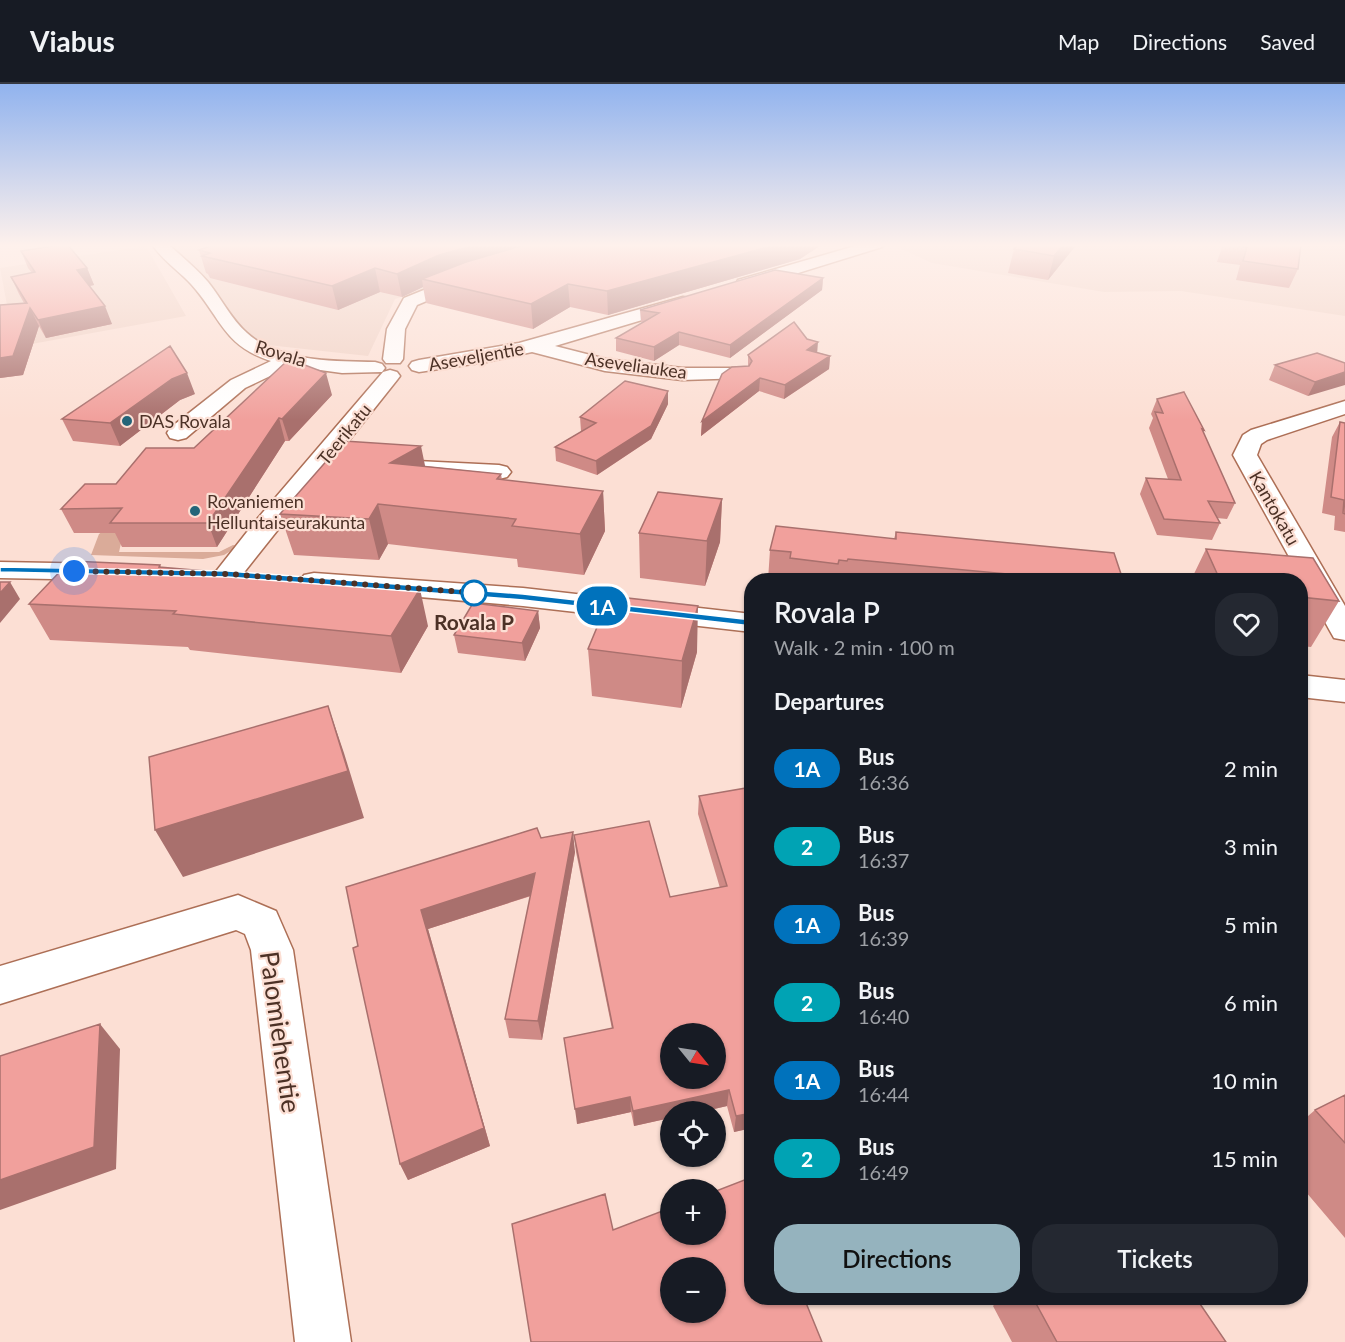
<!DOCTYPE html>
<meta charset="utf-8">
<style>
:root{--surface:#171b24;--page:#242831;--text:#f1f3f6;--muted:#9ea1a6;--line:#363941;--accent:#95b3be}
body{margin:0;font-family:Lato,sans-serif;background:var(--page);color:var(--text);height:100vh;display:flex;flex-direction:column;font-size:22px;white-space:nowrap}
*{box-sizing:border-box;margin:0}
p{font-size:20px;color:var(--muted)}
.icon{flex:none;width:33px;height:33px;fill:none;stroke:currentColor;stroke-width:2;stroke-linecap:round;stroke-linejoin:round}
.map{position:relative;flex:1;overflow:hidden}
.sheet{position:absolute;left:744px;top:489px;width:564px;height:732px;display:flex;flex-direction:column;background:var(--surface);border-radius:24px;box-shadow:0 2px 4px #0004}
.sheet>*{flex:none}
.badge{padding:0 12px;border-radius:20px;font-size:21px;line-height:39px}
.needle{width:39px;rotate:120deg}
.controls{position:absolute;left:660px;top:939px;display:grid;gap:12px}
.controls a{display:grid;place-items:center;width:66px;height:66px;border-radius:50%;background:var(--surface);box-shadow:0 2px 4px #0004;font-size:30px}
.you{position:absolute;width:30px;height:30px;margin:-15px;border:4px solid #fff;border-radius:50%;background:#1a73e8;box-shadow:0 0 0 9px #1a73e833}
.map>.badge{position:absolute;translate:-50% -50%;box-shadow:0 0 0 3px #fff}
h2{padding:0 30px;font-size:22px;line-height:54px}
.round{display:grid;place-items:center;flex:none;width:63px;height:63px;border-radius:24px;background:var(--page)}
.overview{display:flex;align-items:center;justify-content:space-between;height:102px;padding:0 30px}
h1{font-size:28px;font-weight:600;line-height:45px}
.action{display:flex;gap:12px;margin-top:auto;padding:12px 30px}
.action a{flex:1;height:69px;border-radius:24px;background:var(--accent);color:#111;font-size:24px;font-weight:600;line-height:69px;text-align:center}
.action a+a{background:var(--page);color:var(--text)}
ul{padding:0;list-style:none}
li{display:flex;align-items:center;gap:18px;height:78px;padding:0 30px}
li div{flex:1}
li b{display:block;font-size:22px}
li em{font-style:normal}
li .badge{min-width:66px;font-weight:700;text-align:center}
header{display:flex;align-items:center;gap:36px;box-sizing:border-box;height:84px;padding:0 30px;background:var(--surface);border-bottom:2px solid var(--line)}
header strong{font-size:28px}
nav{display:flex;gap:33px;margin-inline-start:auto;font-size:21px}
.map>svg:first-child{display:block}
.built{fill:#f0d1c4}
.green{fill:#daab99}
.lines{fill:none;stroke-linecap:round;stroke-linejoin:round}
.street-casing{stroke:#ad6f56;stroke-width:3}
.secondary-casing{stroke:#ad6f56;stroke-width:3}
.street{fill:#fff;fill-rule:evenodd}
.secondary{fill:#fff;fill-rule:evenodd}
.wall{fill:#cf8a86}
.shaded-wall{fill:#a9706d}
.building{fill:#f1a09c;stroke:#a9706d;stroke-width:1.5;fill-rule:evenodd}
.line{fill:#0072bc;stroke:#fff;stroke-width:1.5}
.walk{stroke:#4c3126;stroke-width:6;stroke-dasharray:0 10.8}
.poi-dot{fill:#246579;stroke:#fcdfd4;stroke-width:2}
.stop-dot{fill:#fff;stroke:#0072bc;stroke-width:3}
.labels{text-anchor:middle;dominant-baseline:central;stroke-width:4.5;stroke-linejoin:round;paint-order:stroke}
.far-street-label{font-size:18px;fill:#4c3126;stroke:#fcdfd4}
.far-poi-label{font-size:18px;fill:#4c3126;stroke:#fcdfd4;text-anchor:start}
.stop-label{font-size:21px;font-weight:bold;fill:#4c3126;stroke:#fcdfd4}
.near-street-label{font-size:26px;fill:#4c3126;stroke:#fcdfd4}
</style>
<header>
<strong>Viabus</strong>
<nav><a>Map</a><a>Directions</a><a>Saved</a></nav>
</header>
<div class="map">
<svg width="1345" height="1258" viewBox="0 0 1345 1258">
<rect width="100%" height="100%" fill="#fcdfd4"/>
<path class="built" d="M164,160H564L395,215L368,272L259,260L192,203Z
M904,160H1345V232L1181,207L1104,208L932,179L897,163Z
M146,162L186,232L15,263L0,184Z"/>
<path class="green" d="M106,445L123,451L119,468H219L233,461L239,462L224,471L203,475L91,471L99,450Z"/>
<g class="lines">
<defs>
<path id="street" d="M152,160H168C181,172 196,184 208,198C221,214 231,235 247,249C279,278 334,277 375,278L382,280L385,284L382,288L342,289L291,282L245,304L186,354L178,356L170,354L167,349L170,344L231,296L271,277C223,262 221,233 191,200C179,187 161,175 152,160Z
M862,160H885L882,163L750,204L744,205L736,200L738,196Z
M466,189L472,190L474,194L472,198L417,221L405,245L403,275L400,279H386L383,275L387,245L404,214Z
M683,213L689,214L692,218L689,222L555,262L606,275L682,284H739L746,286L749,290L746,294L682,296L605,287L532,268L486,278L419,288L412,286L409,282L412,278L419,276L519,259Z
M390,286L397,288L400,292L397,296L238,496L228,498L218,496L214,490L258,434L383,288Z
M1345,317V330L1267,356L1261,360L1257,371L1345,522V556L1334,554L1330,547L1233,371L1243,351L1251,346Z
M417,377L499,381L507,383L511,388L507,393L499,395L409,389L405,384L409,379Z
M238,811L276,827L293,866L351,1258H295L251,866L245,850L236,846L0,920V882Z"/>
<path id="secondary" d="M0,478L106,480L116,482L120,488L116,494L106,496L0,494Z
M314,489L523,504L752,530V548L523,522L304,503L300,497L304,491Z
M1300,591L1345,596V618L1300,613Z"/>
</defs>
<use href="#street" class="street-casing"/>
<use href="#secondary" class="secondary-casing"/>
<use href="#street" class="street"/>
<use href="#secondary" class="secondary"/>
</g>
<path class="wall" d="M1019,160H1077L1048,196L1008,189L1014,165Z
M1223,160H1301L1298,185L1289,204L1236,196L1240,181L1217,178Z
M818,163L800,175L608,231L570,223L533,245L426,219L423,203L402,213L380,208L338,226L210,194L208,190L206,189L199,166Z
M21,167L87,184L94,201L89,202L112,240L46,254L39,242L23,291L0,294V221L24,219L19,210L11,193L32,189L28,184Z
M823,194L822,206L730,274L679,261L654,277L616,267V254L643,239L641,238L640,226Z
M817,268L830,272L829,285L784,315L759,307L701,352L702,337L748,282V271Z
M1345,279L1308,312L1269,296L1275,281Z
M668,307V320L651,355L597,391L556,377L555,363L582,347H581L580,333Z
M195,310L180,316L120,362L73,357L62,335Z
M332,311L289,357H285L217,463H122L115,449H74L61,425L116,400Z
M1157,315L1204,346L1203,348L1235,419L1227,435L1217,434L1220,439L1212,456L1157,451L1140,410L1146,394L1168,395L1149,344L1153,334L1151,330Z
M1340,338L1345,339V448L1334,446L1335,432L1322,429L1332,353Z
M425,382L501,390L502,396L603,407L605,447L584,491L518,483L517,475L388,460L379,476L294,471L280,430Z
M722,415L720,458L705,502L640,494L639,449Z
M896,448L1123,496H1020L1022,491L1020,496H768L770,466L894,455Z
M1206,465L1313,474L1339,517L1311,563L1300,562V496H1191Z
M160,481L161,483L428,542L401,589L190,566L188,563L50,556L29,520Z
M538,527L540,544L525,577L458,569L454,551Z
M588,565L697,568L681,624L592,612Z
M752,703V1044L734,1048L727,1022L701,1028H670V1034L634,1042L631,1028L577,1040L612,945L576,768L574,751L670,813L720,804L698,730L699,712Z
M541,754L575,768L542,956L509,954L505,935L531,812L428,845L490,1062L408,1096L400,1080L358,862Z
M1345,1011V1154L1300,1101V1039L1315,1026Z
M1000,1214H1196L1226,1258H1012L993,1222Z"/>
<path class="shaded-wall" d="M479,160H558L422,195L423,203L402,213L397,190L439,171Z
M779,160H819L818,163L800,175L608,231L607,207Z
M1064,160H1077L1048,196L1054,172Z
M87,184L94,201L84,203L77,186Z
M375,184L380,208L338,226L332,202Z
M823,194L822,206L730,274V261Z
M568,200L570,223L533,245L531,220Z
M105,222L112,240L46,254L38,236Z
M30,224L39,242L23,291L0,294V274Z
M679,248V261L654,277V263Z
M818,258L817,271L807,266Z
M830,272L829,285L784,315L785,301Z
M1345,288V301L1308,312L1315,298Z
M187,289L195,310L180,316L120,362L110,339L172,295Z
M326,289L332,311L289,357L282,335Z
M760,294L759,307L701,352L702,337Z
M668,307V320L651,355L597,391L596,377Z
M279,334L285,357L217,463L208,439Z
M421,362L429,401L390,379Z
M603,407L605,447L584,491L580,450Z
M722,415L720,458L705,502L707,457Z
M378,420L388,460L379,476L369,435Z
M10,498L20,515L0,539V509Z
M420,505L428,542L401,589L391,552Z
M698,522L697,568L681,624L682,577Z
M538,527L540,544L525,577L522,559Z
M328,622L344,669L364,734L183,793L155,746Z
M573,748L575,768L542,956L538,937Z
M535,789L539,809L428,845L490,1062L408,1096L400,1080L421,826Z
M100,940L120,965L116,1085L0,1126V1096Z
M729,1006L727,1022L701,1028H670V1034L634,1042L633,1027Z
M630,1013L631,1028L577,1040L575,1025Z
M752,1029V1044L734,1048L736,1032Z"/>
<path class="building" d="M67,160L87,184L77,186L105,222L38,236L30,224L13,272L0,274V221L27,219L11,193L35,188L21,167Z
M217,160H479L439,171L397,190L375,184L332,202L202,172L210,169L199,166Z
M528,160H779L607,207L568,200L531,220L422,195L466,178Z
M1019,160H1064L1054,172L1014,165Z
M1225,160H1301L1298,185L1243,177L1247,163Z
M775,186L823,194L730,261L679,248L654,263L616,254L659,229L640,226Z
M794,238L807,255L818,258L807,266L830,272L785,301L760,294L702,337L722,290L732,283L749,282L752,277L748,271Z
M170,262L187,289L172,295L110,339L62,335Z
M1317,269L1345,279V288L1315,298L1275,281Z
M289,275L326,289L282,335L279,334L208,439H110L122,424L61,425L85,400H116L146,364H194Z
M625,297L668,307L651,342L596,377L555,363L596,339L580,333Z
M1184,308L1204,346L1202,345L1235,419L1208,417L1220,439L1164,435L1146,394L1181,396L1155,328L1163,329L1157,315Z
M1340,338L1345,339V430L1343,429L1344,416L1331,413Z
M344,357L421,362L390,379L501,390L497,395L603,407L580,450L512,442L516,435L378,420L369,435L280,430Z
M658,408L722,415L707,457L639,449Z
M776,442L896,455V448L1114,469L1123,496H1072L848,475L847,477L839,476L838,480L790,474L791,468L770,466Z
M1206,465L1313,474L1339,517L1300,513V496H1220Z
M70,477L160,481L159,483L420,505L391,552L173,530L176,527L29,520Z
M0,498H10L0,509Z
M610,512L698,522L682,577L588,565Z
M473,519L538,527L522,559L454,551Z
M328,622L348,687L155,746L149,673Z
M752,703V1029L736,1032L729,1006L633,1027L630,1013L575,1025L564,954L613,944L574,751L649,737L670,813L727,802L699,712ZM670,950H716V994H670Z
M537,744L541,754L573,748L538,937L505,935L535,789L421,826L484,1044L400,1080L353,864L358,862L346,803Z
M100,940L94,1063L0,1096V972Z
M1345,1011V1059L1315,1026Z
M752,1093V1214H804L822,1258H531L512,1140L605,1110L613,1146L670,1124V1150H716V1107ZM670,1184H716V1228H670Z
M1033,1214H1196L1226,1258H1057Z"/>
<linearGradient id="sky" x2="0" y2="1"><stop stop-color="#91b3ee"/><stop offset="0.48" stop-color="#fef1ec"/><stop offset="1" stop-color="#fef1ec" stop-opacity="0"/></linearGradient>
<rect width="1345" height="336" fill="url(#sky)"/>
<path class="line" d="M0,483L228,487L523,510L752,536L757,539L752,542L523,516L228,493L0,488Z"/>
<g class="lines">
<path class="walk" d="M74,487L228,490L478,509H474"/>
</g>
<g class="poi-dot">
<circle cx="127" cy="337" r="6"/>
<circle cx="195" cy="427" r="6"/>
</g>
<circle class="stop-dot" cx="474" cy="509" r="12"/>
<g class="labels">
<g class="far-street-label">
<text transform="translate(281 269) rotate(17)">Rovala</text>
<text transform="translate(476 272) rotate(-10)">Aseveljentie</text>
<text transform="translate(636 281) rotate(8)">Aseveliaukea</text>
<text transform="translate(344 350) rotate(-51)">Teerikatu</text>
<text transform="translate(1275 424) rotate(60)">Kantokatu</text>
</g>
<g class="far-poi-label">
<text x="139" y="337">DAS Rovala</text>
<text x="207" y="417">Rovaniemen<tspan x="207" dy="21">Helluntaiseurakunta</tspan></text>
</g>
<g class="stop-label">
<text x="474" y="537">Rovala P</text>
</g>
<g class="near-street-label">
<text transform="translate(281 948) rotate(82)">Palomiehentie</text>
</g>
</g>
</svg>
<div class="controls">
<a><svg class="needle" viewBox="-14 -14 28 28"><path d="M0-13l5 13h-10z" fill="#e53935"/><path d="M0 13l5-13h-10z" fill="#9ea1a6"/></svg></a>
<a><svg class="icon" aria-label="locate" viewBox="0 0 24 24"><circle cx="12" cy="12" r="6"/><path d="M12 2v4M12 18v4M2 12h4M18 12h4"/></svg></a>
<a>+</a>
<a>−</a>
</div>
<div class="you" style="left:74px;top:487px"></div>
<b class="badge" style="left:602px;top:522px;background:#0072bc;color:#fff">1A</b>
<section class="sheet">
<div class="overview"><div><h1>Rovala P</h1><p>Walk · 2 min · 100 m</p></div><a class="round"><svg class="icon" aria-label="heart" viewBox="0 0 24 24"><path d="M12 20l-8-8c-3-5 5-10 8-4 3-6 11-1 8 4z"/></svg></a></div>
<h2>Departures</h2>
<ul>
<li><span class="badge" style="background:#0072bc;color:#fff">1A</span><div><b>Bus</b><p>16:36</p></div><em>2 min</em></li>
<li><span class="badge" style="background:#00a3b4;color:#fff">2</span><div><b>Bus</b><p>16:37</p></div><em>3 min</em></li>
<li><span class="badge" style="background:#0072bc;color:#fff">1A</span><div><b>Bus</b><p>16:39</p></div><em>5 min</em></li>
<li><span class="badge" style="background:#00a3b4;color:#fff">2</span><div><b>Bus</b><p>16:40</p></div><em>6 min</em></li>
<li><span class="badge" style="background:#0072bc;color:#fff">1A</span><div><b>Bus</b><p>16:44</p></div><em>10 min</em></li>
<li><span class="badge" style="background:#00a3b4;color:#fff">2</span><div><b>Bus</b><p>16:49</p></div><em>15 min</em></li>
</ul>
<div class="action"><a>Directions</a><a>Tickets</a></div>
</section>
</div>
